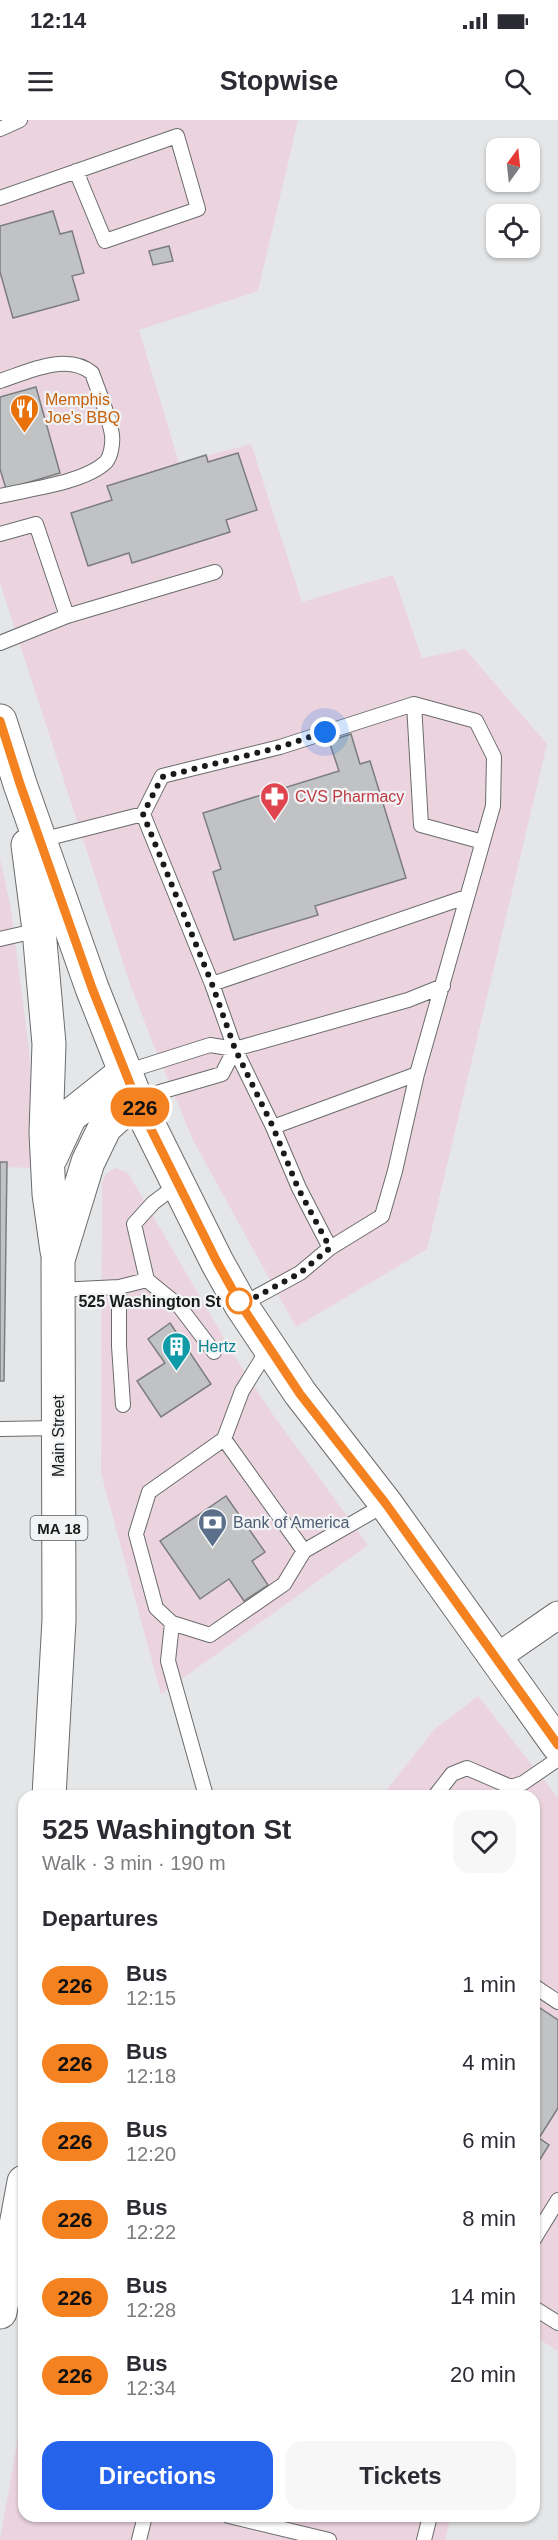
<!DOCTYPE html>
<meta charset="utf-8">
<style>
:root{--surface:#fff;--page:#f7f7f7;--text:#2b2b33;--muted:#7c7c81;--accent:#2563eb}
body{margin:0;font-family:Helvetica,sans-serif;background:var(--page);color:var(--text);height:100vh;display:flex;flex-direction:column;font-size:22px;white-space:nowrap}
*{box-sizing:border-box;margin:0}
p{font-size:20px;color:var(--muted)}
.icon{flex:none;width:33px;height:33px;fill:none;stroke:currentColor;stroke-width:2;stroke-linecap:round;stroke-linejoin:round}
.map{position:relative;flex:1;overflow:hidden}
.details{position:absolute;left:18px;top:1670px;width:522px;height:732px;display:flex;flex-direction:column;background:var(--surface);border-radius:18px;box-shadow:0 2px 4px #0004}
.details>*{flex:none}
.badge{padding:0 12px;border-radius:20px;font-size:21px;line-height:39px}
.needle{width:39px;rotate:15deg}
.buttons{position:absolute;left:486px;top:18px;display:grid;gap:12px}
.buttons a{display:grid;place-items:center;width:54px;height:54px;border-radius:12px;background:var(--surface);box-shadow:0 2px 4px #0004;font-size:30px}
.you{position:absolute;width:30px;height:30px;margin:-15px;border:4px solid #fff;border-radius:50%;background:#1a73e8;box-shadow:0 0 0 9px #1a73e833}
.map>.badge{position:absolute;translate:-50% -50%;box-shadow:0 0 0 3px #fff}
h2{padding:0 24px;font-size:22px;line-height:54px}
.round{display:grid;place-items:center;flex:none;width:63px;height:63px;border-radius:18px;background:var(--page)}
.overview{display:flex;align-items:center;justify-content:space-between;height:102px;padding:0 24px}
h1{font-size:28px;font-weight:700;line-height:45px}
.action{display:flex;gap:12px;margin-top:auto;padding:12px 24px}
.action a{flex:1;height:69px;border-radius:18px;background:var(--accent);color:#fff;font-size:24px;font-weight:700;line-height:69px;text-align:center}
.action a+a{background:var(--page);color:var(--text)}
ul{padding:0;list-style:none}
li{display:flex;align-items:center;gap:18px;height:78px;padding:0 24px}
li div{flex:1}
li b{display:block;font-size:22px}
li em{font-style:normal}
li .badge{min-width:66px;font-weight:700;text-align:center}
.status{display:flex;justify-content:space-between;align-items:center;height:42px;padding:0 30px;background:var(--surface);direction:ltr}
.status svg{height:16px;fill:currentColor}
header{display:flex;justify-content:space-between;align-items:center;height:78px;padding:0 24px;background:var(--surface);font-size:27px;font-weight:700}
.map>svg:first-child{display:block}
.commercial{fill:#ecd4df}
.building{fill:#c0c2c4;stroke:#7c7d7f;stroke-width:1.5}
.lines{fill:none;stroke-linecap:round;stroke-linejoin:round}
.service-casing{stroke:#6a6b6d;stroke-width:16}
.minor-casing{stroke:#6a6b6d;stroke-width:29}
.primary-casing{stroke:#6a6b6d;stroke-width:35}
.service{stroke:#fff;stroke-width:14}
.minor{stroke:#fff;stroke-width:27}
.primary{stroke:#fff;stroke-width:33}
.line-casing{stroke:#fff;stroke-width:14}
.line{stroke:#f58220;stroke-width:9}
.walk{stroke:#191a1a;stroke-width:6;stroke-dasharray:0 10.8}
.stop-dot{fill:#fff;stroke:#f58220;stroke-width:3}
.labels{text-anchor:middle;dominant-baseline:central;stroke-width:4.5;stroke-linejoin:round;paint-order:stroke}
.shield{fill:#f2f3f5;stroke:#5a5b5c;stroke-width:1.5}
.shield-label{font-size:15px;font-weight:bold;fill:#191a1a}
.food-label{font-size:16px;fill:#c56008;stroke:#f2f3f5;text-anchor:start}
.health-label{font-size:16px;fill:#be3a42;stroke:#f2f3f5;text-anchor:start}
.stop-label{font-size:16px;font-weight:bold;fill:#191a1a;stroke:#f2f3f5;text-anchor:end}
.culture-label{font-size:16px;fill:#0d838f;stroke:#f2f3f5;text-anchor:start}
.street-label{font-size:16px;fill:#191a1a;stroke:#f2f3f5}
.service-label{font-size:16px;fill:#4e5e75;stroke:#f2f3f5;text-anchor:start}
</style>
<div class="status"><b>12:14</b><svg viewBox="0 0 49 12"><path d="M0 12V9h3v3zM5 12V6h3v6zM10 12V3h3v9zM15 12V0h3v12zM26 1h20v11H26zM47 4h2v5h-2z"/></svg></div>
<header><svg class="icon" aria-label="menu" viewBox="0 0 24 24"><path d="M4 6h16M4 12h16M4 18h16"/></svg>Stopwise<svg class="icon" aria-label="search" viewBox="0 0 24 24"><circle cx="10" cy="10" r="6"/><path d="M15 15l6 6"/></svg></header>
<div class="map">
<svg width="558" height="2420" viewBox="0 0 558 2420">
<rect width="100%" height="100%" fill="#e4e6e8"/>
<path class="commercial" d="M0,0H298L258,171L139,210L179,343L251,324L302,482L393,455L422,538L465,529L547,624L427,1129L296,1207L193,1020L154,926L130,864L0,463Z
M0,738L11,789L29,929L35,1048L0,1047Z
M115,1048L128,1053L235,1237L271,1292L368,1425L161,1574L101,1353L102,1063L106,1054Z
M478,1576L558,1678V2231L534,2216V1676H382L434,1610Z
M24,2284V2396H451L445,2420H0Z"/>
<path class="building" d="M53,91L60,114L72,111L84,153L72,156L79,180L13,198L0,152V106Z
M169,126L173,141L153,145L149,131Z
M36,267L60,353L6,369L0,349V277Z
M238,333L257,390L226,400L230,412L132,443L129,433L88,446L71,393L112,380L107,366L206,335L208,342Z
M351,614L360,644L370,641L406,758L315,786L318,795L234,820L213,752L221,749L203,693L339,651L329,621Z
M0,1042H7L4,1261H0Z
M170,1203L211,1264L161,1297L137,1261L165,1243L148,1219Z
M226,1376L265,1432L252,1441L268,1465L244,1481L229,1459L200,1479L160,1421Z
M534,1884L558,1900V1988L539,2018L549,2025L534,2049Z"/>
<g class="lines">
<defs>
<path id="service" d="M0,9L20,0
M0,78L177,16L198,89L105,121L76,51
M0,261C27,252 67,232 92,253C99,273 109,295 112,315C113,323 111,336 106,342C84,363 29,369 0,376
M0,414L36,404L67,496L0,523
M67,496L215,452
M414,584L421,705L483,722
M143,694L212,864L235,929L273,1007L299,1068L330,1128L300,1153L241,1185
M41,720L143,694L162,656L280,627L414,584L476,601L494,637L493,686L417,954L395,1051L382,1096L330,1128
M0,819L39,810
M212,864L466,777
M125,952L210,925L235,929L408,880L443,866
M136,979L222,954L235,929
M273,1007L417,954
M147,1160L179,1186L214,1232
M119,1167V1226L123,1285
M58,1170L119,1167L147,1160L134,1104L153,1083L178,1064
M268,1229L242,1271L224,1319L304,1431L386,1384
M0,1309L58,1308
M224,1319L149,1372L136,1414L156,1488L172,1503L210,1515L284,1464L304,1431
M172,1503L168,1541L206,1676
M435,1676L452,1654L467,1648L511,1667L523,1663L558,1639
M534,1866L558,1882
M534,2119L558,2080
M534,2188L558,2203
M229,2396L329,2420
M139,2420L145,2396
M424,2420L430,2396"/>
<path id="minor" d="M496,1538L558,1495"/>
<path id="primary" d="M0,601L20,664L92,868L136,979L217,1142L241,1185L300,1273L386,1384L558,1625
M28,725L39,810L49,924L46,1013L49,1074L57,1131
M51,1037L70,996L125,952
M49,1676L59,1500L58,1140L88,1042L105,1007L136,979
M0,2192L24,2062"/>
</defs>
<use href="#service" class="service-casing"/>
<use href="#minor" class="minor-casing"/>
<use href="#primary" class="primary-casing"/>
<use href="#service" class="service"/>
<use href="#minor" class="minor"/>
<use href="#primary" class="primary"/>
</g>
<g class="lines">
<defs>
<path id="line" d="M0,601L20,664L92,868L136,979L217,1142L241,1185L300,1274L386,1384L558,1625"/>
</defs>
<use href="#line" class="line-casing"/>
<use href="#line" class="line"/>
<path class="walk" d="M239,1181L241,1185L300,1153L330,1128L298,1068L273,1007L235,929L212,864L143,694L162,657L280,627L325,612"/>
</g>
<defs>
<symbol id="restaurant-pin" viewBox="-11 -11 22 30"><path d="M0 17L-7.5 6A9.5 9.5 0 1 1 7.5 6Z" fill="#e8710a" stroke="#f2f3f5"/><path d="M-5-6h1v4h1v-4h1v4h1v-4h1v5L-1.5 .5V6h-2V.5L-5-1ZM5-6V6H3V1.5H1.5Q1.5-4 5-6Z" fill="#fff"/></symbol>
<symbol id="pharmacy-pin" viewBox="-11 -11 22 30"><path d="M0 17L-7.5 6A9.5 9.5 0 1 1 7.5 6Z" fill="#e0444e" stroke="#f2f3f5"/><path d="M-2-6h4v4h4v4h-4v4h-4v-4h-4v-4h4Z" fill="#fff"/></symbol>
<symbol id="building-pin" viewBox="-11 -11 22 30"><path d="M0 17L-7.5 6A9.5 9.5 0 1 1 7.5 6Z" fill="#0f9aa8" stroke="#f2f3f5"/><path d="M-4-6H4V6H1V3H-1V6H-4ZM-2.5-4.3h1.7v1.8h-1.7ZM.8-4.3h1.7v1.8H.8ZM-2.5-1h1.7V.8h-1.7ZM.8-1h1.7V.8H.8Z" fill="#fff"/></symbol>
<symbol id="bank-pin" viewBox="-11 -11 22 30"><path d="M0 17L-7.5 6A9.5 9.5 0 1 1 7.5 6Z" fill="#5c6f8a" stroke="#f2f3f5"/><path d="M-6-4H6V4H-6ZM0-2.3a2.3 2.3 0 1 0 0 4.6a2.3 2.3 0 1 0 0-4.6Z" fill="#fff"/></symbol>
</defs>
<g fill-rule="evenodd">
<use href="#restaurant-pin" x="8" y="272" width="33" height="45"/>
<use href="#pharmacy-pin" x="258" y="660" width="33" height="45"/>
<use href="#building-pin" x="160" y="1210" width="33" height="45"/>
<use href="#bank-pin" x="196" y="1386" width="33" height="45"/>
</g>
<circle class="stop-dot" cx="239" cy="1181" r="12"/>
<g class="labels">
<rect class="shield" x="30.5" y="1396" width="57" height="24" rx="4.5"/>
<g class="shield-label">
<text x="59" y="1408">MA 18</text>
</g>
<g class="food-label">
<text x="45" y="279">Memphis<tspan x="45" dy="18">Joe's BBQ</tspan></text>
</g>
<g class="health-label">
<text x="295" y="676">CVS Pharmacy</text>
</g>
<g class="stop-label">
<text x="221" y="1181">525 Washington St</text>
</g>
<g class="culture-label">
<text x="198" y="1226">Hertz</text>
</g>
<g class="street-label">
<text transform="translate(58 1316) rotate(-90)">Main Street</text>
</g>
<g class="service-label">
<text x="233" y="1402">Bank of America</text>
</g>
</g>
</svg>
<div class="buttons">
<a><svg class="needle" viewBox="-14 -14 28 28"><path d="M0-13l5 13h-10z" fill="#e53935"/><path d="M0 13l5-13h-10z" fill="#7c7c81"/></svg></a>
<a><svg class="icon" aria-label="locate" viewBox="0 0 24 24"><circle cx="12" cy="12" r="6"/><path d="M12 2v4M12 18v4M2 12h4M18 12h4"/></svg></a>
</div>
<div class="you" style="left:325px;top:612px"></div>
<b class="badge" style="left:140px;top:987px;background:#f58220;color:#111">226</b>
<section class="details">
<div class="overview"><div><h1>525 Washington St</h1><p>Walk · 3 min · 190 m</p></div><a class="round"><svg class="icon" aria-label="heart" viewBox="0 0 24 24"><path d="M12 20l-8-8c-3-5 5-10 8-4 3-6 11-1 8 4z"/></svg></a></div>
<h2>Departures</h2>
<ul>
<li><span class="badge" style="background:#f58220;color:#111">226</span><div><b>Bus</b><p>12:15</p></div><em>1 min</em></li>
<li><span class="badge" style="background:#f58220;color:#111">226</span><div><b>Bus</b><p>12:18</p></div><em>4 min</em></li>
<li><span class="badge" style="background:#f58220;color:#111">226</span><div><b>Bus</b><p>12:20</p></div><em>6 min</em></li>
<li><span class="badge" style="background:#f58220;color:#111">226</span><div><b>Bus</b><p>12:22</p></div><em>8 min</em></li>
<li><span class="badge" style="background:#f58220;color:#111">226</span><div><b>Bus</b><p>12:28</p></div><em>14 min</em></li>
<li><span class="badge" style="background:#f58220;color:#111">226</span><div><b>Bus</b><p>12:34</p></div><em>20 min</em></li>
</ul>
<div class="action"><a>Directions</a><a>Tickets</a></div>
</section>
</div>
